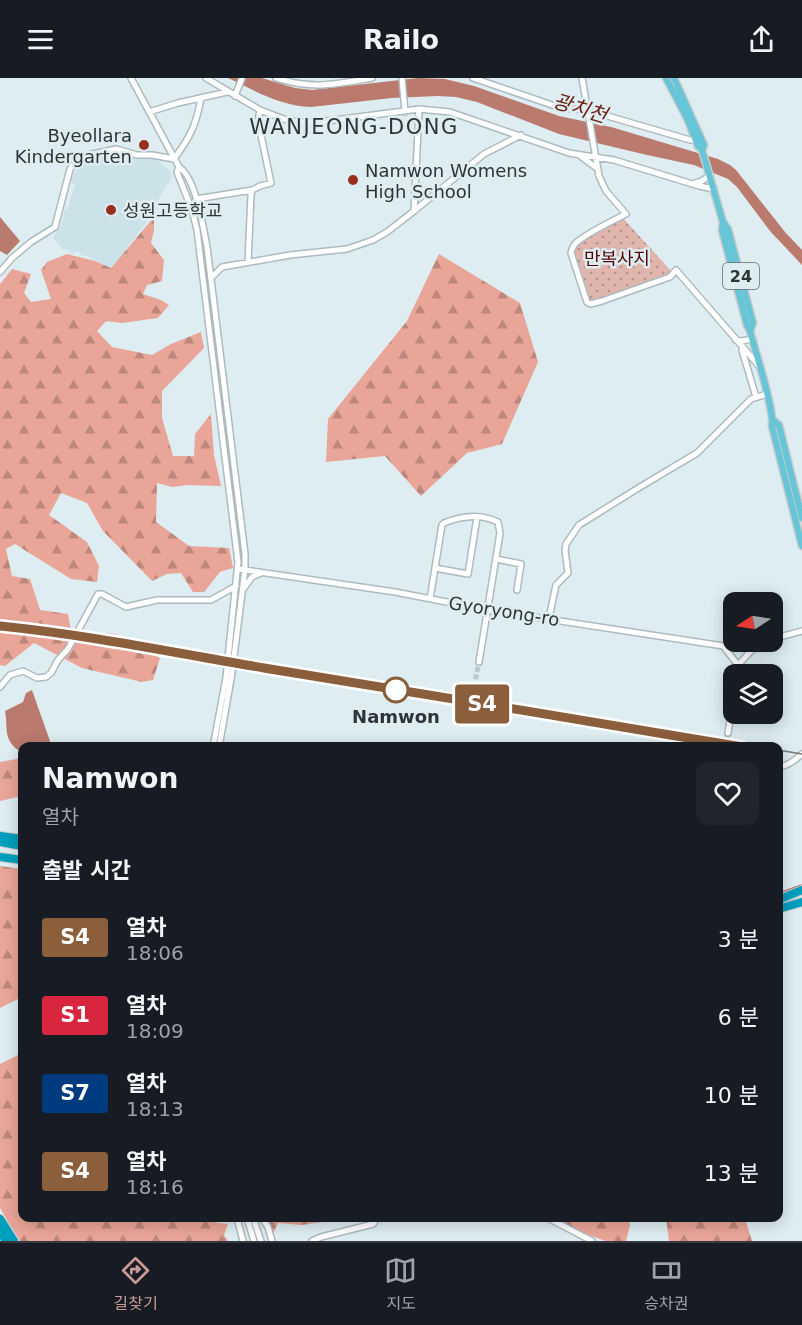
<!DOCTYPE html>
<html lang="ko">
<meta charset="utf-8">
<style>
:root{--surface:#171b24;--page:#20242c;--text:#f1f3f6;--muted:#9ea1a6;--line:#363941;--accent:#c99b95}
body{margin:0;font-family:"DejaVu Sans","Noto Sans KR",sans-serif;background:var(--page);color:var(--text);height:100vh;display:flex;flex-direction:column;font-size:22px;white-space:nowrap}
*{box-sizing:border-box;margin:0}
p{font-size:20px;color:var(--muted)}
.icon{flex:none;width:33px;height:33px;fill:none;stroke:currentColor;stroke-width:2;stroke-linecap:round;stroke-linejoin:round}
.map{position:relative;flex:1;overflow:hidden}
.panel{position:absolute;left:18px;top:664px;width:765px;height:480px;display:flex;flex-direction:column;background:var(--surface);border-radius:12px;box-shadow:0 3px 15px #0003}
.panel>*{flex:none}
.badge{padding:0 12px;border-radius:4px;font-size:21px;line-height:39px}
.needle{width:39px;rotate:258deg}
.tools{position:absolute;left:723px;top:514px;display:grid;gap:12px}
.tools a{display:grid;place-items:center;width:60px;height:60px;border-radius:12px;background:var(--surface);box-shadow:0 3px 15px #0003;font-size:30px}
.map>.badge{position:absolute;translate:-50% -50%;box-shadow:0 0 0 3px #fff}
h2{padding:0 24px;font-size:22px;line-height:54px}
.round{display:grid;place-items:center;flex:none;width:63px;height:63px;border-radius:12px;background:var(--page)}
.head{display:flex;align-items:center;justify-content:space-between;height:102px;padding:0 24px}
h1{font-size:28px;font-weight:700;line-height:45px}
ul{padding:0;list-style:none}
li{display:flex;align-items:center;gap:18px;height:78px;padding:0 24px}
li div{flex:1}
li b{display:block;font-size:22px}
li em{font-style:normal}
li .badge{min-width:66px;font-weight:700;text-align:center}
header{display:flex;justify-content:space-between;align-items:center;height:78px;padding:0 24px;background:var(--surface);font-size:27px;font-weight:700}
.tab-bar{display:flex;justify-content:space-around;align-items:center;height:84px;border-top:2px solid var(--line);background:var(--surface);font-size:16px;color:var(--muted)}
.tab-bar a{display:grid;justify-items:center;gap:3px}
.tab-bar .selected{color:var(--accent)}
.map>svg:first-child{display:block}
.built{fill:#cbe2e9}
.forest{fill:url(#forest-firs)}
.park{fill:url(#park-dots)}
.water{fill:#ba7a6d}
.lines{fill:none;stroke-linecap:round;stroke-linejoin:round}
.stream{stroke:#ba7a6d;stroke-width:1.5}
.minor-tunnel{stroke:#bbc8cc;stroke-width:5;stroke-dasharray:5 2.5;stroke-linecap:butt}
.minor-casing{stroke:#adbbc0;stroke-width:8}
.major-casing{stroke:#c9cacb;stroke-width:9}
.highway-casing{stroke:#c9cacb;stroke-width:10}
.minor{stroke:#fff;stroke-width:5}
.major{stroke:#66c5d7;stroke-width:6}
.highway{stroke:#009fbd;stroke-width:8}
.rail{stroke:#717a7d;stroke-width:1.5}
.minor-bridge-casing{stroke:#adbbc0;stroke-width:8;stroke-linecap:butt}
.minor-bridge{stroke:#fff;stroke-width:5}
.line-casing{stroke:#fff;stroke-width:14}
.line{stroke:#8b5e3c;stroke-width:9}
.poi-dot{fill:#992f1e;stroke:#deedf1;stroke-width:2}
.stop-dot{fill:#fff;stroke:#8b5e3c;stroke-width:3}
.labels{text-anchor:middle;dominant-baseline:central;stroke-width:5;stroke-linejoin:round;paint-order:stroke}
.shield{fill:#deedf1;stroke:#646c6f;stroke-width:1.5}
.shield-label{font-size:16px;font-weight:bold;fill:#2f3537}
.poi-label{font-size:18px;fill:#2f3537;stroke:#deedf1;text-anchor:start}
.park-label{font-size:18px;fill:#560500;stroke:#deedf1}
.street-label{font-size:18px;fill:#2f3537;stroke:#deedf1}
.stop-label{font-size:18px;font-weight:bold;fill:#2f3537;stroke:#deedf1}
.water-label{font-size:20px;font-style:italic;fill:#6e2013;stroke:#deedf1}
.quarter-label{font-size:21px;letter-spacing:1.5px;fill:#2f3537;stroke:#deedf1}
</style>
<header><svg class="icon" aria-label="menu" viewBox="0 0 24 24"><path d="M4 6h16M4 12h16M4 18h16"/></svg>Railo<svg class="icon" aria-label="share" viewBox="0 0 24 24"><path d="M12 15V3M7 8l5-5 5 5M5 13v7h14v-7"/></svg></header>
<div class="map">
<svg width="802" height="1163" viewBox="0 0 802 1163">
<defs>
<pattern id="forest-firs" width="22" height="20" patternUnits="userSpaceOnUse" patternTransform="scale(1.5)"><rect width="22" height="20" fill="#e9a597"/><path d="M5 1l3.5 6h-7zM16 11l3.5 6h-7z" fill="#bd877c"/></pattern>
<pattern id="park-dots" width="8" height="8" patternUnits="userSpaceOnUse" patternTransform="scale(1.5)"><rect width="8" height="8" fill="#dfb5ac"/><path d="M2 2h.1M6 6h.1" fill="none" stroke="#b5948d" stroke-width="1.8" stroke-linecap="round"/></pattern>
</defs>
<rect width="100%" height="100%" fill="#deedf1"/>
<path class="built" d="M107,77L153,79L170,93L172,98L158,122L157,131L111,190L87,178L81,177L78,173L72,176L67,171H63L53,160L63,144L64,133L68,130L75,106L71,104L74,95L88,80Z"/>
<path class="forest" d="M154,139V152L151,165L164,182L162,203L147,207L143,216L161,222L169,227L158,240L122,245L106,243L97,253L112,269L152,277L171,266L201,254L204,270L162,313V340L173,378H194L195,356L211,336L214,377L221,408L188,407L172,409L157,405L156,444L189,468L229,470L233,490L220,494L204,514H193L181,495L167,496L152,503L103,453L87,425L61,415L49,437L87,464L99,488L97,504L71,501L15,466L6,471L12,498L30,501L40,532L68,536L71,553L115,556L160,580L153,602L142,604L82,590L34,565L5,588L0,587V206L12,191L31,196L24,215L31,224L51,221L41,192L47,184L67,176L95,183L111,190Z
M439,176L520,225L538,284L502,366L467,375L421,418L385,378L326,384L328,341L407,243Z
M22,680V718L0,723V684Z
M0,788L22,791V917L20,920L0,930Z
M22,975V1140H183L228,1146L224,1157L228,1163H20L0,1130V986Z
M262,1140H346V1141L301,1147L278,1145L273,1156L264,1148Z
M561,1140H628L630,1147L626,1163H606L571,1151Z
M666,1140H742L746,1144L752,1163H669Z"/>
<path class="park" d="M623,140L671,193L667,198L590,223L587,221L574,181V171L582,163Z"/>
<path class="water" d="M228,0H262L295,10L312,12L418,0L445,1L474,8L559,38L611,49L718,81L730,87L736,92L785,154L802,172V187L770,153L737,109L728,101L694,87L647,77L559,56L477,24L456,19L438,18L392,20L311,29C281,28 255,13 228,0Z
M0,139L20,163L7,177L0,173Z
M32,612L51,666L45,669H22V672H18C3,661 8,649 5,633L23,624L26,615Z"/>
<g class="lines">
<path class="stream" d="M778,813H785L801,807"/>
<path class="minor-tunnel" d="M468,638L479,584
M725,669L728,655"/>
<defs>
<path id="minor" d="M131,0L179,89C196,100 203,149 207,169L245,476V491L235,571
M206,0L260,32L289,43L312,45L419,31L450,34L569,75L614,82L699,108L714,111
M276,0C312,12 336,6 372,0
M402,0L405,34
M473,0L561,30L587,32L690,62H696
M582,0L599,98L606,113L626,136C614,142 583,157 575,166C572,169 572,172 571,175L587,224L590,226L602,223L670,199L676,192L760,289
M235,18L242,0
M149,34L178,25L227,14
M579,77L598,91
M179,89L177,94L192,132L197,152L238,484L229,570
M695,105L702,103L710,97
M196,121L252,112L260,108L271,105L258,43L260,32
M414,133L419,31
M248,184L251,117L252,112
M0,194L12,180L31,164L55,149L70,91L75,85L88,77L116,71L137,77H152L174,81C190,59 196,48 201,20
M211,200L222,189L290,177L347,171L373,162L387,154L414,133L484,76L521,57
M736,262L741,263L753,261
M742,272L756,319
M496,481L521,486L517,512
M435,490L468,496L477,439
M239,491L395,514L488,532L730,569L743,568L762,564
M244,510L252,499L261,495
M430,521L442,447L444,445C461,438 480,435 498,444L500,455L479,584
M549,540L556,507L568,495L565,472L566,466L579,447L640,409L697,375L751,321L767,316
M772,561L802,553
M724,569L738,587L750,574L760,566
M737,597L738,587
M0,609L10,597L23,593L37,600L46,599L51,595L58,582L68,571L98,516H102L126,529L157,522H211L236,508
M467,643L468,638
M728,655L734,618
M213,669L226,600
M219,669L231,601
M778,689C788,688 795,682 802,676
M237,1140L243,1163
M247,1140L254,1163
M253,1140L261,1163
M262,1140L268,1149L272,1163
M548,1140L592,1163
M312,1163L321,1159L373,1146L377,1140"/>
<path id="major" d="M666,0L687,40L698,68L702,72
M674,0L704,67L702,72L723,144L722,152L747,247L750,253C755,272 775,334 772,348L802,468
M723,144L728,151L753,245L750,253
M773,342L779,347L802,440"/>
<path id="highway" d="M0,758L22,761
M0,764L22,768
M0,779L22,782
M778,822L802,812
M778,831L802,824
M0,1141L14,1163
M0,1153L6,1163"/>
</defs>
<use href="#minor" class="minor-casing"/>
<use href="#major" class="major-casing"/>
<use href="#highway" class="highway-casing"/>
<use href="#minor" class="minor"/>
<use href="#major" class="major"/>
<use href="#highway" class="highway"/>
<path class="rail" d="M136,564L759,669
M751,665L775,669
M778,672L802,676"/>
<defs>
<path id="minor-bridge" d="M226,600L229,570
M231,601L235,571"/>
</defs>
<use href="#minor-bridge" class="minor-bridge-casing"/>
<use href="#minor-bridge" class="minor-bridge"/>
</g>
<g class="lines">
<defs>
<path id="line" d="M0,548C89,557 176,575 264,590C423,616 583,642 742,669"/>
</defs>
<use href="#line" class="line-casing"/>
<use href="#line" class="line"/>
</g>
<g class="poi-dot">
<circle cx="144" cy="67" r="6"/>
<circle cx="353" cy="102" r="6"/>
<circle cx="111" cy="132" r="6"/>
</g>
<circle class="stop-dot" cx="396" cy="612" r="12"/>
<g class="labels">
<rect class="shield" x="723" y="185" width="36" height="26" rx="4.5"/>
<g class="shield-label">
<text x="741" y="198">24</text>
</g>
<g class="poi-label">
<text x="132" y="57" text-anchor="end">Byeollara<tspan x="132" dy="21">Kindergarten</tspan></text>
<text x="365" y="92">Namwon Womens<tspan x="365" dy="21">High School</tspan></text>
<text x="123" y="132">성원고등학교</text>
</g>
<g class="park-label">
<text x="617" y="180">만복사지</text>
</g>
<g class="street-label">
<text transform="translate(504 533) rotate(9)">Gyoryong-ro</text>
</g>
<g class="stop-label">
<text x="396" y="638">Namwon</text>
</g>
<g class="water-label">
<text transform="translate(580 30) rotate(17)">광치천</text>
</g>
<g class="quarter-label">
<text x="354" y="49">WANJEONG-DONG</text>
</g>
</g>
</svg>
<div class="tools">
<a><svg class="needle" viewBox="-14 -14 28 28"><path d="M0-13l5 13h-10z" fill="#e53935"/><path d="M0 13l5-13h-10z" fill="#9ea1a6"/></svg></a>
<a><svg class="icon" aria-label="layers" viewBox="0 0 24 24"><path d="M12 4l9 5-9 5-9-5zM3 14l9 5 9-5"/></svg></a>
</div>
<b class="badge" style="left:482px;top:626px;background:#8b5e3c;color:#fff">S4</b>
<section class="panel">
<div class="head"><div><h1>Namwon</h1><p>열차</p></div><a class="round"><svg class="icon" aria-label="heart" viewBox="0 0 24 24"><path d="M12 20l-8-8c-3-5 5-10 8-4 3-6 11-1 8 4z"/></svg></a></div>
<h2>출발 시간</h2>
<ul>
<li><span class="badge" style="background:#8b5e3c;color:#fff">S4</span><div><b>열차</b><p>18:06</p></div><em>3 분</em></li>
<li><span class="badge" style="background:#d7263d;color:#fff">S1</span><div><b>열차</b><p>18:09</p></div><em>6 분</em></li>
<li><span class="badge" style="background:#003b80;color:#fff">S7</span><div><b>열차</b><p>18:13</p></div><em>10 분</em></li>
<li><span class="badge" style="background:#8b5e3c;color:#fff">S4</span><div><b>열차</b><p>18:16</p></div><em>13 분</em></li>
</ul>
</section>
</div>
<nav class="tab-bar">
<a class="selected"><svg class="icon" aria-label="directions" viewBox="0 0 24 24"><path d="M12 3l9 9-9 9-9-9zM9 14v-3h6M13 9l2 2-2 2"/></svg>길찾기</a>
<a><svg class="icon" aria-label="map" viewBox="0 0 24 24"><path d="M3 6l6-2 6 2 6-2v14l-6 2-6-2-6 2zM9 4v14M15 6v14"/></svg>지도</a>
<a><svg class="icon" aria-label="tickets" viewBox="0 0 24 24"><path d="M3 7h18v10H3zM15 7v10"/></svg>승차권</a>
</nav>
